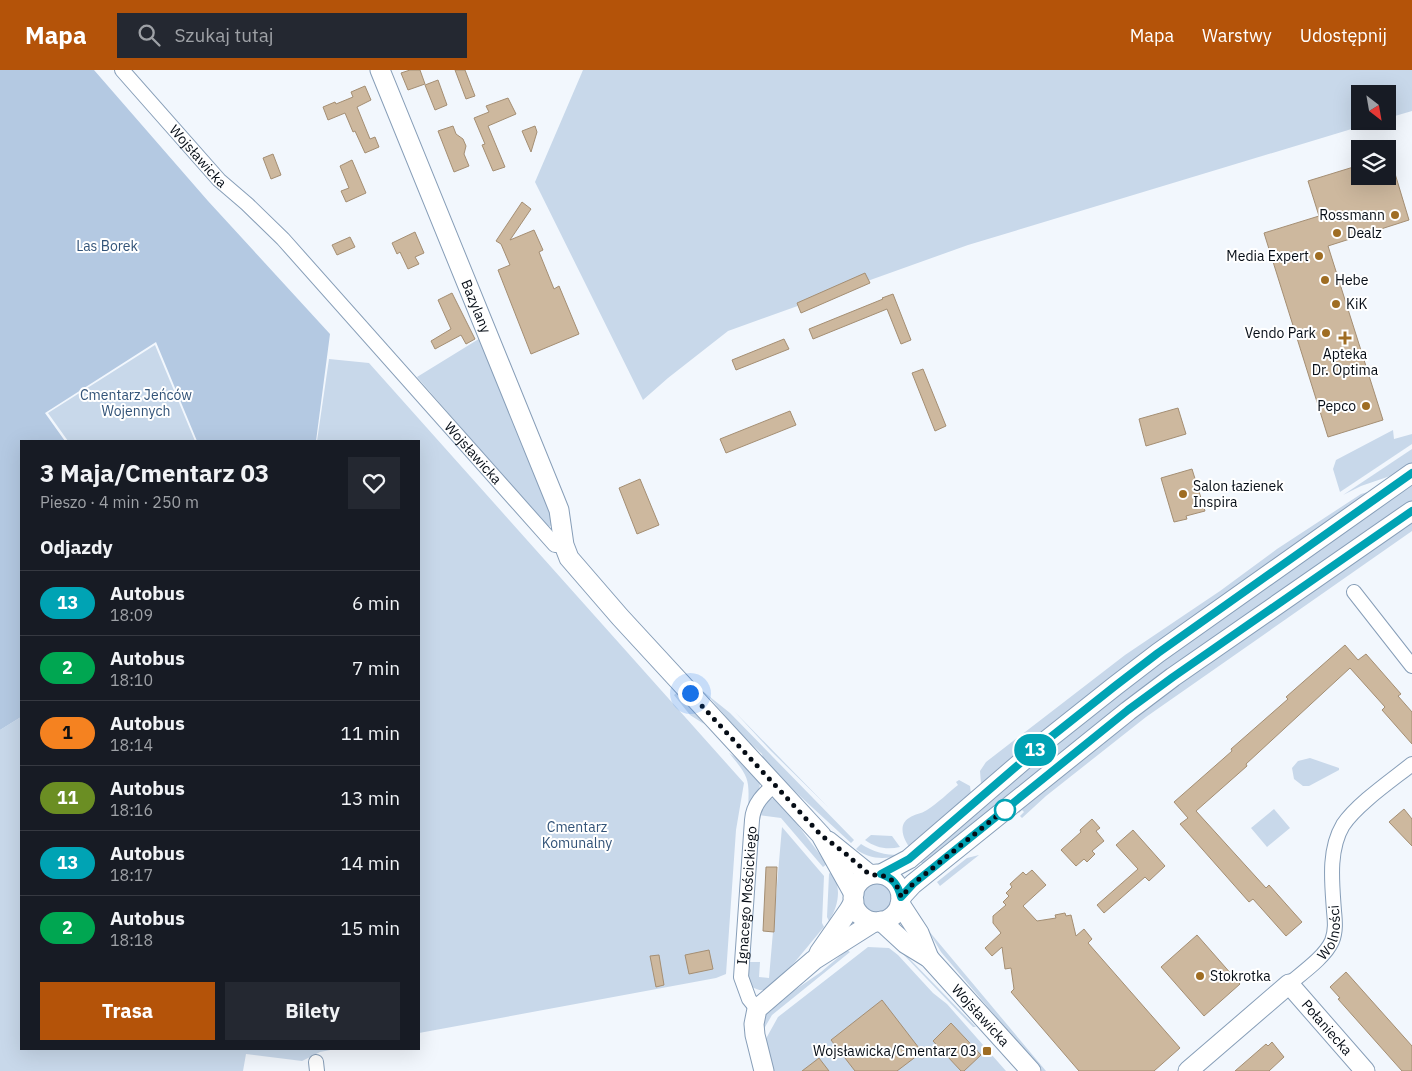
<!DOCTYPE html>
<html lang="pl">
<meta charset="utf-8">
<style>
:root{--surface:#171b24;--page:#242831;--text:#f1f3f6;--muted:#9ea1a6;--line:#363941;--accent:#b45309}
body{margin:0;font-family:"IBM Plex Sans",sans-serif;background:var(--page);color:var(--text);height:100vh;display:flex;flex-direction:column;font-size:19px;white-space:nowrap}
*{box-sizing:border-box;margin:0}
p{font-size:16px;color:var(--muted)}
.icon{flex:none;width:28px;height:28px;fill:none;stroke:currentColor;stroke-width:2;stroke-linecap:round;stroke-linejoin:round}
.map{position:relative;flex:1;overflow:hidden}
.drawer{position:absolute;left:20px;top:370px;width:400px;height:610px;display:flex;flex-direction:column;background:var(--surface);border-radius:0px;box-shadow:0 5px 20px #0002}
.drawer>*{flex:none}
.badge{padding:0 10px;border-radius:16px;font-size:18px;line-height:32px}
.needle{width:32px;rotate:149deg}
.tools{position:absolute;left:1351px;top:15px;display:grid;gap:10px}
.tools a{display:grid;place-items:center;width:45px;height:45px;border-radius:0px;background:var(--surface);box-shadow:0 5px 20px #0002;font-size:25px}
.you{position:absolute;width:25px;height:25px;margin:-12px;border:4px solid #fff;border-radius:50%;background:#1a73e8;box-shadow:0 0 0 8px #1a73e833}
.map>.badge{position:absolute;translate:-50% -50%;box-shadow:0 0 0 2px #fff}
h2{padding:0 20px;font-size:19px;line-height:45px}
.round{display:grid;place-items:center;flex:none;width:52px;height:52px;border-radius:0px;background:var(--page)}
.summary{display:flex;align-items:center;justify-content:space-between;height:85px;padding:0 20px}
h1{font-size:24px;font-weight:700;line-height:38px}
.primary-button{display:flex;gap:10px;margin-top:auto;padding:10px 20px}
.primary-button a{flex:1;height:58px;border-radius:0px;background:var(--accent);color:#fff;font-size:20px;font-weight:700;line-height:58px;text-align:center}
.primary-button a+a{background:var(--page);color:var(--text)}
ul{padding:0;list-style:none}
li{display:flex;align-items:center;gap:15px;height:65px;padding:0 20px;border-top:1px solid var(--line)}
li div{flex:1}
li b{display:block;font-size:19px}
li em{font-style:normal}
li .badge{min-width:55px;font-weight:700;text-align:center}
header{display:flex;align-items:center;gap:30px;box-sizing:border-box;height:70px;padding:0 25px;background:var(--accent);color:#fff}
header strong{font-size:24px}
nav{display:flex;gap:28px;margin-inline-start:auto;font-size:18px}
.search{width:350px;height:45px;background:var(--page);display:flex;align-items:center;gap:12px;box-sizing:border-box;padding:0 18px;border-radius:0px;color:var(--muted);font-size:19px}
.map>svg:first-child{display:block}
.green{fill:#c8d8ea}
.forest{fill:#b4c9e2}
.building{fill:#cdb89e;stroke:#a48e73}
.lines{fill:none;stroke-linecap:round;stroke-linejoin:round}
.street-casing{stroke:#879eb8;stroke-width:16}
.secondary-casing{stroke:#879eb8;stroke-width:21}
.street{stroke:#fff;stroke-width:14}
.secondary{stroke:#fff;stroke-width:19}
.line-casing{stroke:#fff;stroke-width:11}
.line{stroke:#00a3b4;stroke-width:8}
.walk{stroke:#050c15;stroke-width:5;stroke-dasharray:0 9}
.poi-dot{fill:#9f6d23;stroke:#fff;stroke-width:2}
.stop-dot{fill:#fff;stroke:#00a3b4;stroke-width:2.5}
.labels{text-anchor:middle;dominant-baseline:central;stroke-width:4;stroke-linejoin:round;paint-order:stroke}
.street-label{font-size:14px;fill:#050c15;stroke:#fff}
.poi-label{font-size:14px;fill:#050c15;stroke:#fff;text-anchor:end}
.park-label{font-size:14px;fill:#325378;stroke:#fff}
</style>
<header>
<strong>Mapa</strong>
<div class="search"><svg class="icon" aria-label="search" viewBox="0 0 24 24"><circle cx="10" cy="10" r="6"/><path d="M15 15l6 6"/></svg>Szukaj tutaj</div>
<nav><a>Mapa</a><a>Warstwy</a><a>Udostępnij</a></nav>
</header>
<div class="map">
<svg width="1412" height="1001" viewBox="0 0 1412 1001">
<rect width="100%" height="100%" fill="#f2f7fd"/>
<path class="green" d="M583,0H1412V41L1388,48V24H1360V51H1378L968,175L728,261L668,308L643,330L535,112Z
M482,267L554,449V453L549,457L546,455L417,307Z
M155,275L195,371H68L48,343Z
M329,289L369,293L744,713L736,760L726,904L716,908L419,963V371H317Z
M1393,360L1394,369L1412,364V374L1340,422L1333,399L1336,390Z
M1412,379V393L1396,404L1361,416L1343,425Z
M1412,409V433L923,795L919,790L985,732L1135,608Z
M1371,421L1160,572L982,715L981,714L980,701L986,692L1125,585L1220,521L1277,479L1361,424Z
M1412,449V461L1146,647L1046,726L1022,748L1020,746L1024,742L1022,740L1019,743L1018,742L1022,735L1097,672Z
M674,598L730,643L854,770L851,773L764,693L762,684L741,664L709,627Z
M680,620L704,654L690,645L674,625Z
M734,641L828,737L771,681Z
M21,647V979H335L320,982L302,991L246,984L243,1001H0V660Z
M729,683C740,691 767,705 758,721C753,729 749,734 748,743C749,710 751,709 729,683Z
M1310,688L1339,698V700L1309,716H1303L1294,709L1292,698L1298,691Z
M959,710L970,716L971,724L911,779C904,771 897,755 909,748C914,744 921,744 927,740C938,733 948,723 958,715L956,712Z
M775,728L791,746L827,794L823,797L781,748L759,745L764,735L769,729Z
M1274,739L1290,758L1267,777L1251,758Z
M782,757L824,806L822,853L824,857C812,870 780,914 765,920C760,921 755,919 751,916L749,911L747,892H760L759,907L769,908Z
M871,765L892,766L900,777C887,780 876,778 865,770Z
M861,774C873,782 885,785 899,785C885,790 868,789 856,779Z
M979,785L940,816L937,812L967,788Z
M831,801C842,817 839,835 829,851L827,847L829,804Z
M862 828a15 15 0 1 1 30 0a15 15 0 1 1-30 0Z
M928,860L1046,1001H1042L941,882Z
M868,877L889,878L898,885L933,923L947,934L1006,1001H770L763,974L778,947Z
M847,880L850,882L772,945L761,964L764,947L767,942L779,931L821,902Z
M902,881L976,957H973L902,883Z"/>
<path class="forest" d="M0,0H94L208,131L330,264L316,371H197L156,272L45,343L65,371H21V647L0,660Z"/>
<path class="building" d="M410,0H420L425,14L408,20L401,3Z
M455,0H465L475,26L466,29Z
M438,10L447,35L435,40L425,15Z
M365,16L371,30L357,37L370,69L375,67L379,77L365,83L355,61L353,62L345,43L328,50L323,37L335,32L336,34L353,27L351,22Z
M508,28L516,44L488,56L505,97L493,101L482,75L485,74L474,48L489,42L486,36Z
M453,56L456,64L463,69L466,76L464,84L469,96L454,102L438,61Z
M535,56L537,62L531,82L522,61Z
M273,84L281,105L271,109L263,88Z
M1388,87H1390L1409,150L1328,176L1383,350L1328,367L1264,163L1319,146L1308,111L1360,95V106H1388Z
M352,90L366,123L346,132L341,121L349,118L340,96Z
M522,132L531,139L510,170L534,160L543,180L539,182L554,219L559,216L579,264L531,284L498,200L510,195L501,174L496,171Z
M415,162L424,183L415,187L419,194L408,199L400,182L397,184L392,173Z
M350,167L355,177L337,185L332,175Z
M865,203L870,213L801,243L797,233Z
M452,223L475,269L466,274L461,265L435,279L431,271L451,259L438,230Z
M893,224L911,270L901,274L887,239L813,269L809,259L883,229L882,228Z
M784,269L789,279L736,300L732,290Z
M923,299L946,356L935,361L912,303Z
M1178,338L1186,364L1146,376L1139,349Z
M790,341L796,355L726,383L720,369Z
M1192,399L1205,441L1186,446L1187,449L1174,452L1161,408Z
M640,409L659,455L637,464L619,418Z
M1345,575L1358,590L1366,584L1401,624L1398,626L1412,642V674L1382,640L1385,637L1350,598L1246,694L1247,696L1196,741L1266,818L1269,815L1302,852L1286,866L1253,829L1249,832L1180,754L1188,748L1174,732L1232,681L1231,679L1288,629L1286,627Z
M1404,739L1412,749V776L1389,752Z
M1092,749L1100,758L1096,761L1104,771L1092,781L1095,784L1087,792L1084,789L1076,796L1061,780L1081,762L1080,760Z
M1133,760L1165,796L1149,811L1145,807L1104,843L1097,835L1138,799L1116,775Z
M766,797H777L774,862L763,861Z
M1032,800L1046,815L1023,836L1037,851L1056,848L1055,845L1065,843L1066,846L1071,845L1076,866L1084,859L1092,869L1088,873L1180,978L1154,1001H1079L1011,922L1014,919L1011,898L1005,899L1002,877L992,886L985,878L1001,863L993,853V846L1006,835L1003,832L1009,826L1006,823L1012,817L1010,814L1023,802L1026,805Z
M1197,865L1240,914L1204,946L1161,897Z
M709,880L713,899L689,904L685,885Z
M659,885L664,915L656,917L650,886Z
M1346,902L1412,976V1001H1402L1338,929L1340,928L1330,917Z
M882,930L922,982L897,1001H855L831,970Z
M951,953L981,985L964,1001H961L933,971Z
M1272,972L1284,987L1269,1001H1235L1266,974L1268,976Z
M819,988L829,1001H802Z"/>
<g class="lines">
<defs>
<g id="street">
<path id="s1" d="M122,0L219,110L247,134L283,169L555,475H564"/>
<path d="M1354,522L1412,596"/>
<path id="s2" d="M1289,914C1302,903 1325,887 1332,871C1336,861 1335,851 1334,841C1332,813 1328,780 1343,755C1357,734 1392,710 1412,694"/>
<path id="s3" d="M757,939L749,929L741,907L752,750C753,734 764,724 775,714"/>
<path d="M316,992L317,1001"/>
</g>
<g id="secondary">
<path id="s4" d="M380,0L553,425L559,440L564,475L569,488L620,547L821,765L854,824"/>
<path d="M828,771L870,805"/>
<path d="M881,804L909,789L1047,670L1115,616L1158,583L1412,403"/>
<circle cx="877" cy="828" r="24"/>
<path d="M901,827L913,814L1128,641L1173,607L1412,441"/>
<path d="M900,834L919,863L929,888"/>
<path id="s5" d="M881,851L906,874L929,888L1031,1001"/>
<path d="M819,883L849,840L854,831"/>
<path d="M764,1001L755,965L754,954L757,939L814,890L874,852"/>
<path id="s6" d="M1188,1001L1289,914L1365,1001"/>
</g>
</defs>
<use href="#street" class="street-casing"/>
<use href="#secondary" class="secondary-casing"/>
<use href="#street" class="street"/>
<use href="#secondary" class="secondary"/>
</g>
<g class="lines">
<defs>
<path id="line" d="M1412,403L1158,583L1115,616L1047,670L909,789L881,804C893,808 898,815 901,827L913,814L1128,640L1173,607L1412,441"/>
</defs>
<use href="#line" class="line-casing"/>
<use href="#line" class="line"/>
<path class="walk" d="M690,623L821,765L846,784L870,805C887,804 897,810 901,827L913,814L1008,737L1005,740"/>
</g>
<g class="poi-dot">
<circle cx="1395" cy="145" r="5"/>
<circle cx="1337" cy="163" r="5"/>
<circle cx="1319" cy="186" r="5"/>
<circle cx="1325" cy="210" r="5"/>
<circle cx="1336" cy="234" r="5"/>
<circle cx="1326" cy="263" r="5"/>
<path d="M1342.5 260.5h5v5h5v5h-5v5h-5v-5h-5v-5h5z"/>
<circle cx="1366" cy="336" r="5"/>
<circle cx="1183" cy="424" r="5"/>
<circle cx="1200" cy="906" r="5"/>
<rect x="982" y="976" width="10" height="10" rx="2.5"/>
</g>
<circle class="stop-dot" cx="1005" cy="740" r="10"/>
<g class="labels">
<g class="street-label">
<text stroke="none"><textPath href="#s1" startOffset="115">Wojsławicka</textPath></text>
<text stroke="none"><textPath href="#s4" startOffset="255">Bazylany</textPath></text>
<text stroke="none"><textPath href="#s1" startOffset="520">Wojsławicka</textPath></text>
<text stroke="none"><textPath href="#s3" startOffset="118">Ignacego Mościckiego</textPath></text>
<text stroke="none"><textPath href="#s2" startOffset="69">Wolności</textPath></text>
<text stroke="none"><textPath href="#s5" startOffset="138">Wojsławicka</textPath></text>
<text stroke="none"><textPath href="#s6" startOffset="191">Połaniecka</textPath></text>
</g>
<g class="poi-label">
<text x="1385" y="145">Rossmann</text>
<text x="1347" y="163" text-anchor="start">Dealz</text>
<text x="1309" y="186">Media Expert</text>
<text x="1335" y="210" text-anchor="start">Hebe</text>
<text x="1346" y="234" text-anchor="start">KiK</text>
<text x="1316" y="263">Vendo Park</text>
<text x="1345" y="284" text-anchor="middle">Apteka<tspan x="1345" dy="16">Dr. Optima</tspan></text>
<text x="1356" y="336">Pepco</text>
<text x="1193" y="416" text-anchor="start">Salon łazienek<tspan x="1193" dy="16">Inspira</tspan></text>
<text x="1210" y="906" text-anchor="start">Stokrotka</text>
<text x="977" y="981">Wojsławicka/Cmentarz 03</text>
</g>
<g class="park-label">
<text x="107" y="176">Las Borek</text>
<text x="136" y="325">Cmentarz Jeńców<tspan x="136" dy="16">Wojennych</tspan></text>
<text x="577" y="757">Cmentarz<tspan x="577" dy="16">Komunalny</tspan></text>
</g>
</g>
</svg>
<div class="tools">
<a><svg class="needle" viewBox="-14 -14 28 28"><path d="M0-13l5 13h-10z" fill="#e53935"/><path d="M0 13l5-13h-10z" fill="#9ea1a6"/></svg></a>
<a><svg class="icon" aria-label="layers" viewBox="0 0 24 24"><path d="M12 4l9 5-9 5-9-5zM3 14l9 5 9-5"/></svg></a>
</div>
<div class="you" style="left:690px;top:623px"></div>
<b class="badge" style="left:1035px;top:680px;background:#00a3b4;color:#fff">13</b>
<section class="drawer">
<div class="summary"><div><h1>3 Maja/Cmentarz 03</h1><p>Pieszo · 4 min · 250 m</p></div><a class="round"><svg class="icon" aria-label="heart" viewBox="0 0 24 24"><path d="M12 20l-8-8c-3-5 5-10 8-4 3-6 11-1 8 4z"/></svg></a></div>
<h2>Odjazdy</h2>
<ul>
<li><span class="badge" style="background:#00a3b4;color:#fff">13</span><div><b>Autobus</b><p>18:09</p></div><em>6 min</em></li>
<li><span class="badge" style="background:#00a651;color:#fff">2</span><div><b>Autobus</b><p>18:10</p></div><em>7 min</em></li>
<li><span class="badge" style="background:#f58220;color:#111">1</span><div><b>Autobus</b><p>18:14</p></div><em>11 min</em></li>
<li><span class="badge" style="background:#6b8e23;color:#fff">11</span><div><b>Autobus</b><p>18:16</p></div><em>13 min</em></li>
<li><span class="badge" style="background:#00a3b4;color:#fff">13</span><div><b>Autobus</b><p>18:17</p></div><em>14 min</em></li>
<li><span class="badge" style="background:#00a651;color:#fff">2</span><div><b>Autobus</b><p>18:18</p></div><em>15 min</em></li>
</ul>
<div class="primary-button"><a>Trasa</a><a>Bilety</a></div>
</section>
</div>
